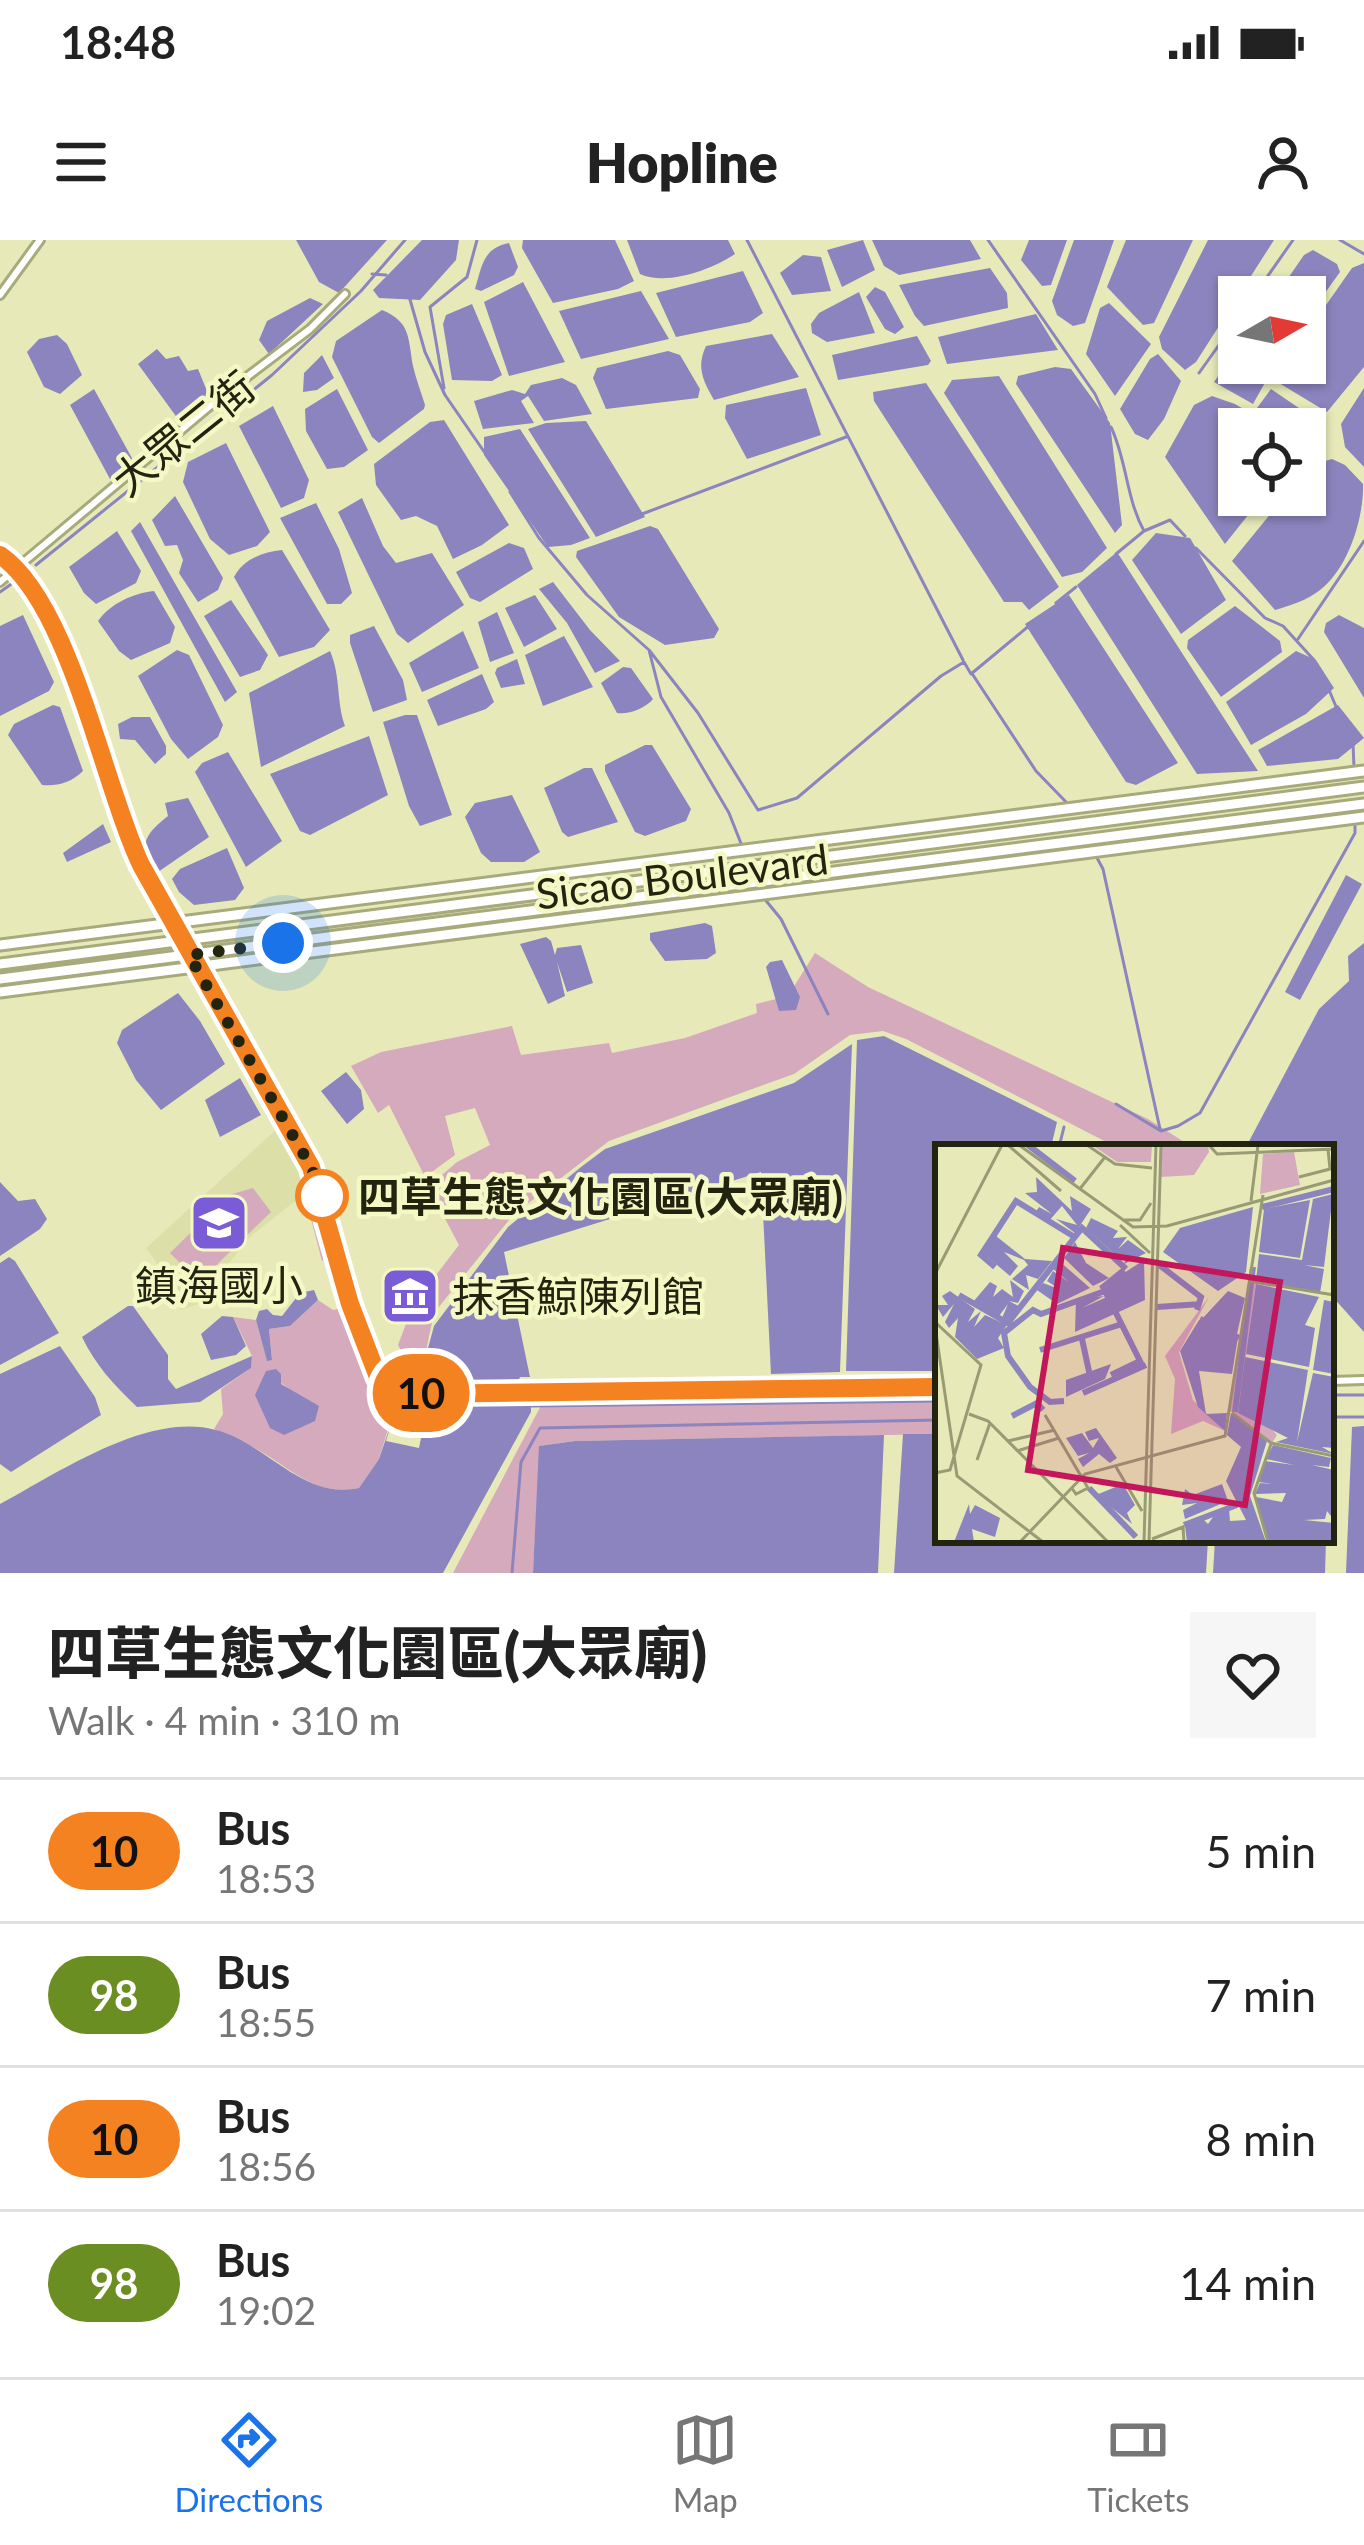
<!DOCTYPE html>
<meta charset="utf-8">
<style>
:root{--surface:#fff;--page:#f6f6f6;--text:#222;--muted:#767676;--line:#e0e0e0;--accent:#1a73e8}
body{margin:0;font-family:Lato,"Noto Sans TC",sans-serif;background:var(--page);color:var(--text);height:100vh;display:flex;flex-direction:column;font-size:45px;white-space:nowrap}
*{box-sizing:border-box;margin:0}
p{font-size:39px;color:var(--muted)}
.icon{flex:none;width:66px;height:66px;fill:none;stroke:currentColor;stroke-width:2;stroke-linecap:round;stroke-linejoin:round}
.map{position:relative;height:1333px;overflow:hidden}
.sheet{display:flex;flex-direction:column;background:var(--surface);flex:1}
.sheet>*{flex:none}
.badge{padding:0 24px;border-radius:39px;font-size:42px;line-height:78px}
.needle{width:78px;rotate:81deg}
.controls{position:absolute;left:1218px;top:36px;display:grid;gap:24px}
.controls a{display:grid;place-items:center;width:108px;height:108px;border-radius:0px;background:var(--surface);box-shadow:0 3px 9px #0004;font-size:60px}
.you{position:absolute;width:60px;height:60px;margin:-30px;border:9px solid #fff;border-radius:50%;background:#1a73e8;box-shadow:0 0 0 18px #1a73e833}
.map>.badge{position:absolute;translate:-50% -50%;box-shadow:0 0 0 6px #fff}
.round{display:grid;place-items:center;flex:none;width:126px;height:126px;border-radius:0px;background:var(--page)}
.headline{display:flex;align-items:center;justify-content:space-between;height:204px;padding:0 48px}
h1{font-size:57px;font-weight:800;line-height:90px}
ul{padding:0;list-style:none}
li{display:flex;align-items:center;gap:36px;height:144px;padding:0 48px;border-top:3px solid var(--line)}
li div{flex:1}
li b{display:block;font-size:45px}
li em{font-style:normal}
li .badge{min-width:132px;font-weight:700;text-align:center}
.status{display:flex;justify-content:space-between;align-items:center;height:84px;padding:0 60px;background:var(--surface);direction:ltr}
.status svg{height:33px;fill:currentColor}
header{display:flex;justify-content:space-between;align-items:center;height:156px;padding:0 48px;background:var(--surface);font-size:54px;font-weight:800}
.tab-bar{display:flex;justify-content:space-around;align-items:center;height:168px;border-top:3px solid var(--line);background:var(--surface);font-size:33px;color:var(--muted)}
.tab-bar a{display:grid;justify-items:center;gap:6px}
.tab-bar .active{color:var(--accent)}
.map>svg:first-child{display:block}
.built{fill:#dcdfa7}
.green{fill:#d4aabc;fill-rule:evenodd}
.water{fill:#8c84be}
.pier{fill:#e7eab8}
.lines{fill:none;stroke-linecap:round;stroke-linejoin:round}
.stream{stroke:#8c84be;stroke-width:3}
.street-casing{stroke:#a7aa7a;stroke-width:12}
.secondary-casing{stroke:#a7aa7a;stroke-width:15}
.street{stroke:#fff;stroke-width:6}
.secondary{stroke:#fff;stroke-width:9}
.line-casing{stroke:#fff;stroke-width:27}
.line{stroke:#f58220;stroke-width:18}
.walk{stroke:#232410;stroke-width:12;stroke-dasharray:0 21.6}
.stop-dot{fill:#fff;stroke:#f58220;stroke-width:6}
.labels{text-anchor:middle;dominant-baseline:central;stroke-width:9;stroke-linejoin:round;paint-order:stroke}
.street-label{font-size:42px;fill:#232410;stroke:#f4f8c5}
.stop-label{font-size:42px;font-weight:bold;fill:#232410;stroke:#f4f8c5;text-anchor:start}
.poi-label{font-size:42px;fill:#232410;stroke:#f4f8c5}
.inset-river{fill:none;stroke:#8c84be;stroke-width:6}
.inset-road{fill:none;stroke:#999b75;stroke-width:3}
.view{fill:#c2185b;fill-opacity:0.15;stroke:#c2185b;stroke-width:6}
.inset-edge{fill:none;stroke:#232410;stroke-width:6}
</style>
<div class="status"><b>18:48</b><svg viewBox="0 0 49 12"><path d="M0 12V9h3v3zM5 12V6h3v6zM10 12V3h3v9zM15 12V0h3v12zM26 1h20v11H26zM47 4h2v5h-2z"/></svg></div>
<header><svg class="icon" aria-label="menu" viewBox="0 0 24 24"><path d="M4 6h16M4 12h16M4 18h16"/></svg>Hopline<svg class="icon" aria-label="person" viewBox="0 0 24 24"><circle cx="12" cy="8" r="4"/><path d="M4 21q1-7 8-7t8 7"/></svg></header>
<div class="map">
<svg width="1364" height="1333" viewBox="0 0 1364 1333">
<rect width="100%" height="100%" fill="#e7eab8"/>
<path class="built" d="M279,887L302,921L313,947L252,995L205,1052L198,1064L181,1070L176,1050L146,1008Z"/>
<path class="green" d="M815,713L868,747L1148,879L1192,907H1116L906,799L883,791L850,795L794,834L609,901L513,975L434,1073L419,1144L398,1105L413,1065L459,1005L428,947L457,922L490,905L475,868L445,876L455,915L425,937L389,865L378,873L351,826L381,812L512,786L521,815L609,803L612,813L685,798L757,773L756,764L788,756Z
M253,948L271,972L199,1042L170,1013L229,955Z
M316,952L332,1015L322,1021L305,956Z
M318,1060L333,1070L347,1067L379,1148L380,1162H396L379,1219L359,1248C317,1257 294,1231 260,1211C246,1202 229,1196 214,1189L223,1174L221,1149L251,1128L252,1116L233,1077L256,1080L267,1120L272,1119L269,1089L290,1086ZM281,1143L292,1151L270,1187L261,1161Z
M938,1151V1194L575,1201L540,1206L533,1333H453L546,1156Z"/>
<path class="water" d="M296,0H387L339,53L319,42Z
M422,0H459L456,20L420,60L379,58L373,50Z
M523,0H615L634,41L618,49L553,63L522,8Z
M627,0H728L735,14C711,30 667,46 640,34Z
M863,0L875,30L842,47L827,10Z
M872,0H970L981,19L899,35L884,26Z
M1029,0H1067L1051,45L1042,46L1021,20Z
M1074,0H1114L1085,83L1073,86L1057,75L1052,61Z
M1126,0H1193L1154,83L1143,85L1107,47Z
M1208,0H1274L1196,122L1185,130L1162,109L1159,97Z
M509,3L518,27L514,35L481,51L475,49C482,26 483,8 509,3Z
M1313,10L1337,24L1340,32L1305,81V57H1275L1304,15Z
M803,15L821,17L831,51L792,55L780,33Z
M1364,23V127L1327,172L1274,140L1285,123H1305V95L1352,28Z
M990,28L1007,53L1008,68L924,86L915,76L899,45Z
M743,31L763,73L750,82L676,97L656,53Z
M523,42L565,122L509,136L484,62Z
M875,47L885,52L904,87L895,94L885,89L866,57Z
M641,51L669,99L581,119L559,71Z
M859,52L875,93L827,102L812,93L811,84L819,73Z
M310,58L323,64L269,114L259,100L267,81Z
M1109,63L1151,104L1115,156L1086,114L1100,68Z
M472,64L502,135L492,141L452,140L443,84L446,75Z
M382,70C411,82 408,98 413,126C416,139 421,152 425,165L424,169L379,203L372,197L332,117L336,101Z
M1036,74L1058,110L947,124L938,97Z
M772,94L799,137L714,160C703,141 696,127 706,106Z
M57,95L67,104L82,135L60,154L44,147L27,112L39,99Z
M917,96L931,121L928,125L838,140L832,115Z
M1239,106V123H1276L1253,164L1214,142Z
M157,109L166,119L179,116L188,131L198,129L209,156L178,179L138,124Z
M668,111L680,115L700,149L698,158L606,169L593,138L597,128Z
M1158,114L1181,141L1164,179L1148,200L1135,194L1120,169L1150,119Z
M322,115L334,138L317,150L303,152L304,133Z
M1055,127L1071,129L1110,183L1122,285L1115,293L1016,144L1018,136Z
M999,136L1107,308L1082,332L1062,337L944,153L952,140Z
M562,138L576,145L592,174L544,181L528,156L521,161L534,183L483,189L474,161L512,150L525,154L531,145Z
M926,143L1059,347L1029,370L1022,362H1004L874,161L873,152Z
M806,148L821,195L747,219L725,178L726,165Z
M1364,148V227L1345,207L1341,184Z
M94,149L133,220L110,239L70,165Z
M337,149L368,210L344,227L327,229L306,191L305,169Z
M1271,149L1318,181L1311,193L1257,168Z
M1212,156L1235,164L1277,189H1239V255H1264L1225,304L1165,217L1194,165Z
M273,166L309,240L304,258L281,268L239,186Z
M444,180L509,285L482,305L453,319L437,286L416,276L401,280L376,245L374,224L430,182Z
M586,181L645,277L596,297L528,189L546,183Z
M520,189L590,298L571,305L548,307L484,215V197Z
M226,203L270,292L257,306L229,315L210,299L183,242L188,222Z
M1332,219L1345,225L1363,244C1364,278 1348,329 1320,350C1308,360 1289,366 1275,370L1232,321L1286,255H1305V232L1311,225Z
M175,256L223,338L218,350L198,362L179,333L183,320L177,305L165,306L152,280Z
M362,258L383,306L396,323L432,313L464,365L408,403L397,394L338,272Z
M316,263L339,309L352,353L341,364H327L280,278Z
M140,282L237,452L225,462L131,291Z
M650,286L658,289L719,389L714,398L665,405L619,377L576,317L577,311Z
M117,291L141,331L136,343L96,364L84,353L69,327Z
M1156,293L1190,298L1226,360L1181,394L1132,320Z
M509,303L524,308L533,329L480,362L470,358L456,332Z
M282,310L330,390L314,407L279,417L234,337C243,319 263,312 282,310Z
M1117,312L1258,531L1197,534L1077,345Z
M553,342L590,390L620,421L595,433L567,383L539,349Z
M154,351L175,387L170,403L131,420L119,411L98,381C110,364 133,353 154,351Z
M535,355L557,389L524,407L505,368Z
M1069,355L1178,523L1136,545L1126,542L1025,384Z
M231,360L268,415L260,430L240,437L204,376Z
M1235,366L1280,401L1282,412L1221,457L1187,408L1188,400Z
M497,372L514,413L490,422L478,382Z
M23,375L54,442L49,451L0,476V386Z
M1339,375L1364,388V458L1324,392L1326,383Z
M374,386L403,440L407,460L373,472L350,403V395Z
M463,391L479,428L422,452L409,423Z
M564,396L593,447L543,466L525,415Z
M177,410L189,415L223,485L218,497L188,519L171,499L138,436Z
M330,411C341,436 336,461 345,486L261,527L249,453Z
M1296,411L1316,420L1334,448L1306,474L1251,505L1226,462Z
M517,419L525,444L501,448L495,433L497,428Z
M623,427L631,428L653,459C646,468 628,475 617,473L601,443Z
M482,434L494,462L486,469L438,486L427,460Z
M53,465L60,467L83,531C70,543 59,546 42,545L8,495L14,484Z
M1338,465L1364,498L1338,519L1267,526L1258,510Z
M405,475H417L452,575L420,586L409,566L383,482Z
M132,477H150L166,506V514L155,524L135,500L120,499L118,484Z
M369,496L388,555L310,595L300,591L270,534Z
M645,505H652L691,569L686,581L645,596L635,592L605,531V525Z
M228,512L282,601L246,627L195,532L202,523Z
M584,528H592L618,582L568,597L562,592L544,548Z
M512,555L540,612L524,622H491L481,613L465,577L475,563Z
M188,558L209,597L155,634L145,626C141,600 149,591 168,576L165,563Z
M103,584L111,602L67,622L63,613Z
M227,608L244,648L235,660L194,665L179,652L172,639L180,629Z
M1346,635L1362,644L1300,760L1285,752Z
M705,683L712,686L716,713L707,719L665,721L650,700V693Z
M546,697L551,701L555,715L557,708L581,705L593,743L567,752L557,722L565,756L548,764L520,704Z
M1364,703V1092L1331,1055V907H1246L1319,769L1349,741L1348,716Z
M782,720L800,757L796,770L779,771L766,727L770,722Z
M178,753L200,781L225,824L161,870L136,840L117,803L122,790Z
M884,796L1057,882L1051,907H938V1131H846L857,800Z
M852,804L840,1132L771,1134L761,932L504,1012L530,1137H520L516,1147L430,1148L420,1138L434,1086L508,987L581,927L605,909L794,843Z
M346,832L361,850L364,869L347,884L321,851Z
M240,838L261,875L220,897L205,860Z
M0,942L18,961L35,959L47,979L40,989L0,1016Z
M9,1017L15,1021L59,1093L0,1125V1023Z
M314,1050L318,1060L290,1086L269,1089L272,1120L267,1121L256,1080L259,1071L267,1069L273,1075L282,1076L300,1053Z
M128,1066H133L168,1115V1139L176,1149L252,1116L251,1128L200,1162L137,1167C114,1145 96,1126 82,1097Z
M222,1076L233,1077L246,1106L236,1115L211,1120L201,1094Z
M60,1106L95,1157L101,1175L11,1232L0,1224V1134Z
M276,1129L281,1134V1144L319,1166L315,1181L284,1195L270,1188L255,1155L266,1131Z
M399,1160L531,1163V1172L443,1333H0V1264C58,1233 148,1171 216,1190C268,1204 302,1260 359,1248L379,1219Z
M1364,1186V1333H1346L1352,1187Z
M903,1194H938V1300H1208L1206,1333H894Z
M884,1195L878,1333H533L539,1206L575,1201Z
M1215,1300H1326L1325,1333H1213Z"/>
<path class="pier" d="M392,1181L423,1188L419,1208L386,1201Z"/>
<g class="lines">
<path class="stream" d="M747,0L963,420
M988,0L1095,154L1106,178
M1340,0L1364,14
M372,34L386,35
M409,56L425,112L445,155L485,213
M1253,57L1293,0
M1199,133L1239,77
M444,148L430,67L467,37L477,0
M1111,187C1127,221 1126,258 1144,291
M510,252L539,298L587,355L649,410L661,457L729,573L742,606
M642,274L846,197
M1196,308L1265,378L1283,386L1314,420
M1116,314L1144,291L1170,280L1185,296
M36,325L272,135L361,51L405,0
M0,352L17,340
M1056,363L1076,347
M1298,399L1364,301
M649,410L698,473L758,570L797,558L941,436L964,422L971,434L1030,385
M973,435L1036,531L1067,563
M1329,450L1337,469
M1353,504L1354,527
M1096,616L1103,629L1160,889
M763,657L781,679L828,774
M1116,864L1161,891L1178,886L1200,873L1355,593V586
M1059,907L1064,887
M1331,1155H1364
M537,1165L532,1143L938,1138
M530,1166L938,1161
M1331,1177H1364
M512,1333L521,1222L540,1188L938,1180"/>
<defs>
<path id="street" d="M0,55L40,0
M0,315C70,362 104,545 141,625L311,927L350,1064L378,1137L389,1148L406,1154L938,1147
M0,342L223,155L310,89L345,54
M1331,1141L1364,1140"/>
<path id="secondary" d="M0,705L1364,531
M0,724L1364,547
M0,739L1364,564
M0,752L1364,577"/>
</defs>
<use href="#street" class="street-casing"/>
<use href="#secondary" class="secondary-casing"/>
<use href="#street" class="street"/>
<use href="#secondary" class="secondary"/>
</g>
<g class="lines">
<defs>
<path id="line" d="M0,315C70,363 103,545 141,625L311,927L350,1064L378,1137L389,1148L406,1154L938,1147"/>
</defs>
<use href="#line" class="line-casing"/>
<use href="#line" class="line"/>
<path class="walk" d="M283,703L189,715L311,927L322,956"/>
</g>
<defs>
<symbol id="school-square" viewBox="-11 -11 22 22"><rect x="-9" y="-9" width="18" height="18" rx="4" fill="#795cd6" stroke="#f4f8c5"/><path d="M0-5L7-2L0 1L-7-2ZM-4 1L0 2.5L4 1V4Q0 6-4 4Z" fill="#fff"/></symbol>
<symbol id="museum-square" viewBox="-11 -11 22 22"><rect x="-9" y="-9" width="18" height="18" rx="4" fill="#795cd6" stroke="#f4f8c5"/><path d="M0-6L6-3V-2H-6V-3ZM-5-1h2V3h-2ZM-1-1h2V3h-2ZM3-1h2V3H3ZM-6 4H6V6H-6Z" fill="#fff"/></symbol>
</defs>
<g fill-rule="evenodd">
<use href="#school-square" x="186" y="950" width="66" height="66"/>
<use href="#museum-square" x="377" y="1023" width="66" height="66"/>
</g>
<circle class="stop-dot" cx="322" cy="956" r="24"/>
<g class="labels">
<g class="street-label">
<text transform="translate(183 193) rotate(-39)">大眾二街</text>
<text transform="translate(682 636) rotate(-7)">Sicao Boulevard</text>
</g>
<g class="stop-label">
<text x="358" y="956">四草生態文化園區(大眾廟)</text>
</g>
<g class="poi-label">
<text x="219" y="1045">鎮海國小</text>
<text x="452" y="1056" text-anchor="start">抹香鯨陳列館</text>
</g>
</g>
<g transform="translate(935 904)">
<rect width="399" height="399" fill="#e7eab8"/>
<path d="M157,1H217L216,18H182ZM227,1H273L274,8L259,31L226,33ZM359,8L365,41L325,50L328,10ZM314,140H321L303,269L326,274L342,291L337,299L295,267ZM274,153L244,208L258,256L290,287L268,277L236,290L240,235L230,212Z" fill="#d4aabc"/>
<path d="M101,33L137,67L135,52L156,65L140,89L121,75L142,81L127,62L113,78L100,69L104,63L117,70L90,49L102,48ZM398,50L389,123L369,121L389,125L385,149L321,136L324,110L367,116L378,55ZM375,56L365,114L324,108L329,65ZM318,63L311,128L283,147L228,108L245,84ZM156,74L183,87L178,94L192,93L183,105L193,96L211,109L189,120L192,112L186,116L151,84ZM61,92L90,115L117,117L103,135L91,131L94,146L77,135L93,121L89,116L69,108L83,122L75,132L49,110ZM140,98L151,119L174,134L158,142L129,114ZM123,116L155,144L122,160L102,146L108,139L124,145L112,137L118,127L134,138L118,125ZM209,116L210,156L140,188L141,155L169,152L147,164L172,153V140ZM55,138L62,142L58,153L67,145L78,153L75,136L89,147L83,159L74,157L87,164L75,176L67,174L73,160L64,172L38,158ZM321,140L384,153L370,181L380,184L374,223L311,210ZM15,147L40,165L33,178L46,167L39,183L50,171L72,181L63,194L69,204L42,215L20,193L23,174L14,184L10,178L19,160L8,173L1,161H13L7,152ZM293,147L310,154L302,190L267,175ZM389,156L399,158V230L378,226ZM264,176L303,193L297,230L264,227L271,270L292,269L290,287L263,263L245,207ZM310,213L373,226L362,298L378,229L399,233V304L387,303L399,310L341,298L353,294L303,269ZM176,220L170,235L131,253V236ZM296,269L332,297L315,352L331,398H252L250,382L268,375L273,380L281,369L294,365L295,377L311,376L291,337L306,303L292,291ZM161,284L182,314L175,319L164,310L148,323L143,315L154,309L143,312L131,294L147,289L158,304L164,294L154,297L150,288ZM338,301L396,314L394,323L377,321L399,326V376L392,367L390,375L369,376L399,379V398H334L321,353L347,358L351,349L320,350L325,339L337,340L324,338L329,317L359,321L331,315ZM188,340L200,361L192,369L197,380L161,351ZM287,340L293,357L250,375L248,366L262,359L247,361L250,345L258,351ZM34,360L35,370L40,361L65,374L60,393L37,385L39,398H19Z" fill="#8c84be"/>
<path class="inset-river" d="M93,1L140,37M327,63L399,45M223,120L266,153L262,166M60,123L46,111L81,57L138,92M24,151L73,179L147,84L191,125M222,163L266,160M265,175L304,194M147,195L155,232M105,206L184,181M176,231L205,217L168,143L189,126M148,249L211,221M129,257L115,258L95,243L73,212L69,189L98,166L106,170L170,147M300,268L318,123M77,272L102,259L108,266M154,344L201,393M249,381L302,361"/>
<path class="inset-road" d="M73,1L126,47M84,1L198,83L232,82L399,36M152,1L180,20L217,24M274,1L282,10L399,5M364,33L395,25L393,5M144,46L170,13M316,57L323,1M187,76H205L216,59M185,81L215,109M0,130L67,1M313,137L399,151M0,178L46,221L15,326L0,329M0,182L22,332L108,398M297,269L336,299L399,312M34,270L53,277L173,398M110,271L153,344L141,350L136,343M73,297L120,286M82,307L124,294M42,316L55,279M181,323L207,367M217,395L248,383L249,398M85,398L150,330L290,292L328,51M209,398L221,1M214,398L226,1M333,398L319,349L336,300"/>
<path class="view" d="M128,104L345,138L310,361L93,326Z"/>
<rect width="399" height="399" class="inset-edge"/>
</g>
</svg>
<div class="controls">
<a><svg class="needle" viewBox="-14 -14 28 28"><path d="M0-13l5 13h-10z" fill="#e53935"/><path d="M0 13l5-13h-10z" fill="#767676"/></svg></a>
<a><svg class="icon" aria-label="locate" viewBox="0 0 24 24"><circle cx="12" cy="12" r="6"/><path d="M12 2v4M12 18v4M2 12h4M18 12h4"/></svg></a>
</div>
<div class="you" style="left:283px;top:703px"></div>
<b class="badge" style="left:421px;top:1153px;background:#f58220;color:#111">10</b>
</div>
<section class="sheet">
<div class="headline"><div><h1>四草生態文化園區(大眾廟)</h1><p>Walk · 4 min · 310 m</p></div><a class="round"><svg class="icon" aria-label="heart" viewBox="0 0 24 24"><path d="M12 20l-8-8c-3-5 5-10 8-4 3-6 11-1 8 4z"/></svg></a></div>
<ul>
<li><span class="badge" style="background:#f58220;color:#111">10</span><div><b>Bus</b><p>18:53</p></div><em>5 min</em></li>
<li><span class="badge" style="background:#6b8e23;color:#fff">98</span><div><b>Bus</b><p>18:55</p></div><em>7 min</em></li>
<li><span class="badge" style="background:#f58220;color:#111">10</span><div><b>Bus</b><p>18:56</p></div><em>8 min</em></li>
<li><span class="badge" style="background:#6b8e23;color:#fff">98</span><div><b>Bus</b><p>19:02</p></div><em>14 min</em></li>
</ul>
</section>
<nav class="tab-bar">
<a class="active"><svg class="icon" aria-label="directions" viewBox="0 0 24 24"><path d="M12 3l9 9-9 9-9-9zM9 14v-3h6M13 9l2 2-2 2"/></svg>Directions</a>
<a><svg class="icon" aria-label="map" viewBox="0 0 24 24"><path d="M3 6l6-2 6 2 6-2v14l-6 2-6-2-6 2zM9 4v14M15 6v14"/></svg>Map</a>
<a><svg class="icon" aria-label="tickets" viewBox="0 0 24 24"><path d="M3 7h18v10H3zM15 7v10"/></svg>Tickets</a>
</nav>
